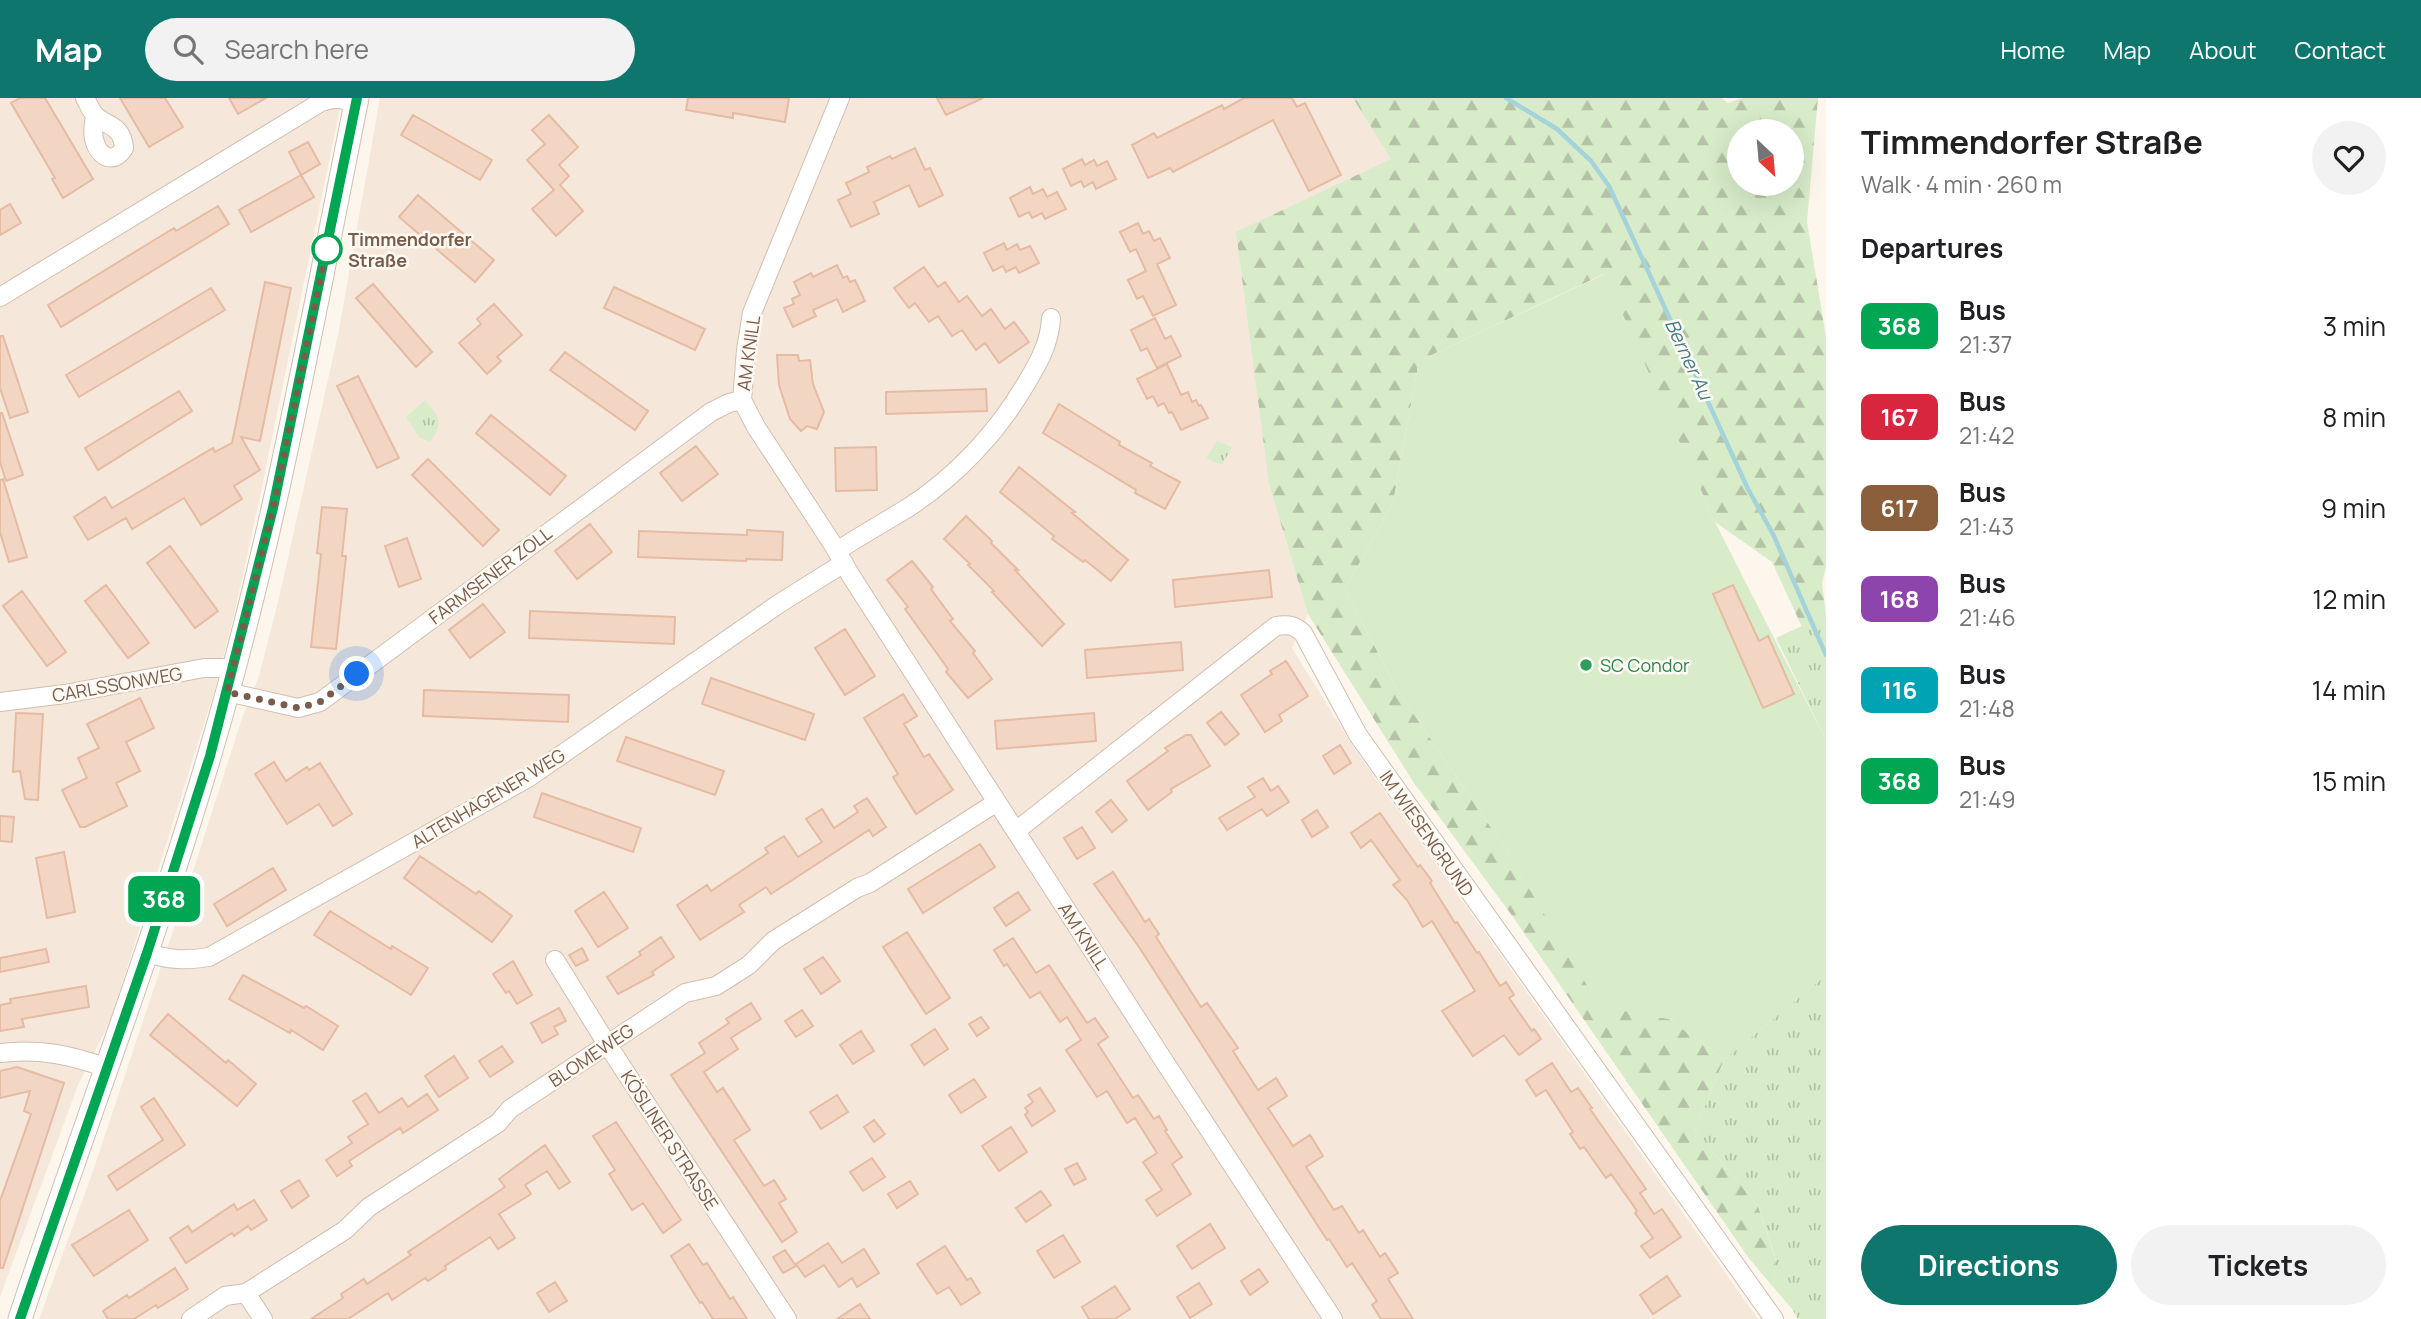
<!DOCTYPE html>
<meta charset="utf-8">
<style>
:root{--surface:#fff;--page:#f2f2f2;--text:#202124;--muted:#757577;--accent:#0f766e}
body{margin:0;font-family:Manrope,sans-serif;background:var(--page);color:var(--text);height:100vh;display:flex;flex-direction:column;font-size:26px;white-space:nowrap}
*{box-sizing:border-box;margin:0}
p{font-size:23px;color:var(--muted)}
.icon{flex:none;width:38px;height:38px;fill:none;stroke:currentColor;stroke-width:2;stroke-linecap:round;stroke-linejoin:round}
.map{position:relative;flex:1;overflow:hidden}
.details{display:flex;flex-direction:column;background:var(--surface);width:595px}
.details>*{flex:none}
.badge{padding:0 14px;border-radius:10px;font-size:24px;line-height:46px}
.needle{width:46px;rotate:154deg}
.tools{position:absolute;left:1727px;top:21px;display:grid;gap:14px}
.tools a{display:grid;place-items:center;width:77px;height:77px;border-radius:50%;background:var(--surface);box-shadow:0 7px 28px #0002;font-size:35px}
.you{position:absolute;width:35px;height:35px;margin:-18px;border:5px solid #fff;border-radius:50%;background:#1a73e8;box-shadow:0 0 0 10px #1a73e833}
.map>.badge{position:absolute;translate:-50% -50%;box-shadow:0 0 0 4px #fff}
h2{padding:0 35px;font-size:26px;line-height:63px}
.round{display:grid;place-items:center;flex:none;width:74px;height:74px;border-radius:37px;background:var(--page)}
.overview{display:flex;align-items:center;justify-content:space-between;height:119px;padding:0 35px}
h1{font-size:33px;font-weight:700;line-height:52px}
.action{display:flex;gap:14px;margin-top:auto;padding:14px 35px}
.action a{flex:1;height:80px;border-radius:42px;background:var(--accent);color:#fff;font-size:28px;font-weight:700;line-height:80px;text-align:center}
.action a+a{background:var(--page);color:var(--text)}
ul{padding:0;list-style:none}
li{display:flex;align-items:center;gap:21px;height:91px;padding:0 35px}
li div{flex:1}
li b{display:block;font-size:26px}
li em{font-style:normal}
li .badge{min-width:77px;font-weight:700;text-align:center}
header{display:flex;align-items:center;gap:42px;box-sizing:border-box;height:98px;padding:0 35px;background:var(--accent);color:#fff}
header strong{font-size:33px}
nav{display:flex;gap:38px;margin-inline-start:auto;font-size:24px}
.search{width:490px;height:63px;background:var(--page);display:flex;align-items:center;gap:18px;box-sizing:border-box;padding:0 24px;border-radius:38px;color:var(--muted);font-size:26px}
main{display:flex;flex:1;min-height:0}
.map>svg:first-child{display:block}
.residential{fill:#f5e8da}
.forest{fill:url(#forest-firs);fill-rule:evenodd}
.park{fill:url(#park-tufts)}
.pitch{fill:#d8ecc9}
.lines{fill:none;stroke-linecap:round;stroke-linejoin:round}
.stream{stroke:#a5d3da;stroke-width:4.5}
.building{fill:#f3d5c3;stroke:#e6bba3;stroke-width:2}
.minor-casing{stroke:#d1beb0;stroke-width:20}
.tertiary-casing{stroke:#d1beb0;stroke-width:25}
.minor{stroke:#fff;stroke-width:18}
.tertiary{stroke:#fff;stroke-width:23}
.line-casing{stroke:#fff;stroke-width:16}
.line{stroke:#00a651;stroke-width:10}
.walk{stroke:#7a5c4d;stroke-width:7;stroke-dasharray:0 12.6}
.stop-dot{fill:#fff;stroke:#00a651;stroke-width:3.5}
.leisure-dot{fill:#2e9e5b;stroke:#fffaf3;stroke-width:2.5}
.labels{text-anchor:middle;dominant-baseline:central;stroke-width:5;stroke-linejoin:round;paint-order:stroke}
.stop-label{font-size:18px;font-weight:bold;fill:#7a5c4d;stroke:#fffaf3;text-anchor:start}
.street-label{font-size:18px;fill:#7a5c4d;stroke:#fffaf3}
.leisure-label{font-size:18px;fill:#27864d;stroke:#fffaf3;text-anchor:start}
.water-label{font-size:19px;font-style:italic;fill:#437c86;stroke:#fffaf3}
</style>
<header>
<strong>Map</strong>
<div class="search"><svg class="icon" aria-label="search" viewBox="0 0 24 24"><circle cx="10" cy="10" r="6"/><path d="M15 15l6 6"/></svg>Search here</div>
<nav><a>Home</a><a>Map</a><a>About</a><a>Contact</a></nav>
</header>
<main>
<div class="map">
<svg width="1826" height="1221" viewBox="0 0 1826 1221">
<defs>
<pattern id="forest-firs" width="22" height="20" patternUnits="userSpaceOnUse" patternTransform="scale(1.75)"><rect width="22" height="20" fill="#d8ecc9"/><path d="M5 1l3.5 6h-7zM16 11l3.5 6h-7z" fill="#b4c2a5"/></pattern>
<pattern id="park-tufts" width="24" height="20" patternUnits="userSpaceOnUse" patternTransform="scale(1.75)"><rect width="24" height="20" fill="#d8ecc9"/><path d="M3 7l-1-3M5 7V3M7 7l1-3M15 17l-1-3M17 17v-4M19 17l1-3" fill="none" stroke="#b4c2a5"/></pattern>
</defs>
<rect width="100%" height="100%" fill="#fdf6ec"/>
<path class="residential" d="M0,0H342L259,403L235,513L215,591L111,921L78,987L0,1199Z
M380,0H1353L1392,61L1269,386L1308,516L1292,550L1354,650L1758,1221H39L93,1073L196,764L242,620L259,578L279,500L338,237Z"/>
<path class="forest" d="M1353,0H1722L1728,5L1742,0H1818L1807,124L1826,239V469L1822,485L1826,517L1802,529L1772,464L1715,424L1604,176L1419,263L1393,405L1345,491L1398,593L1503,747L1600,908L1669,921L1724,962L1695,1032L1758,1108L1776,1163L1773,1189L1748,1159L1513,819L1412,682L1308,516L1269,386L1236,134L1391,61ZM1740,33H1792V86H1740Z"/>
<path class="park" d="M425,302C440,319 444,325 430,344L419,339L406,319Z
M1217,343L1232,349L1222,367L1206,360Z
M1826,517V642L1776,540Z
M1826,877V1221H1798L1792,1211L1773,1189L1776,1162L1758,1108L1695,1032L1724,962Z"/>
<path class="pitch" d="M1605,176L1715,424L1826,642V877L1724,962L1669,921L1600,909L1503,747L1398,593L1345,491L1393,405L1419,263Z"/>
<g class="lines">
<path class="stream" d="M1506,0L1557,31L1591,63L1609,88L1748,391L1773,436L1826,557"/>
</g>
<path class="building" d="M20,0H45L93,81L63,100L52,81L55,80L11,5Z
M120,0H165L183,29L149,49Z
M229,0H266L238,16Z
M688,0H789L785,24L733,15V20L686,12Z
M937,0H983L946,17Z
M1244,0H1292L1297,9L1305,5L1341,77L1309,93L1273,22L1173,74L1170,70L1148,80L1132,47L1154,35L1157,40L1222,7L1224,11Z
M413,17L492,62L480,82L401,37Z
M549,17L578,49L559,67L569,78L560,87L583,113L556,138L532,111L554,92L527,62L545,46L532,32Z
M308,44L320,66L301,77L289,54Z
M915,50L925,72L930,70L943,97L919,109L909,87L874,104L879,116L851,129L838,102L851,96L846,85L869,74L867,69L890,58L892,61Z
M1082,61L1085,67L1094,62L1097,68L1107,63L1116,81L1096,91L1093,84L1084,89L1081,83L1071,88L1063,71Z
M301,77L314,99L251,134L239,112Z
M1030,89L1033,96L1043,91L1047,99L1057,94L1066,111L1045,121L1042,115L1032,120L1029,114L1019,119L1010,100Z
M418,97L494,162L475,184L399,119Z
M10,106L21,125L0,137V112Z
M218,108L229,126L61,229L48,207L174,130L176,133Z
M1138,125L1143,136L1149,133L1154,143L1160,140L1170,160L1157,166L1176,207L1153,218L1143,198L1137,201L1128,182L1146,173L1136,151L1130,154L1120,134Z
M1004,145L1007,152L1017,146L1020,152L1030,148L1039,165L1019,175L1016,169L1006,174L1003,168L993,173L984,155Z
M837,167L843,180L847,178L850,184L855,182L865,203L843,214L837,201L813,212L816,218L793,229L784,210L794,206L792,201L800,197L794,184L811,175L813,179Z
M924,169L938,189L945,184L959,204L967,198L982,218L991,211L1005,231L1014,224L1029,244L999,265L985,245L976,252L962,232L952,238L938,218L929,224L915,205L909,210L894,190Z
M265,184L291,190L260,343L241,339L260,372L234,388L242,401L201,427L184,400L132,431L126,420L88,442L74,419L105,399L112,410L213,350L215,354L232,345Z
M373,186L432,254L416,269L356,200Z
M614,189L705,231L695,252L604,210Z
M211,190L225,212L79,299L66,277Z
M494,206L522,237L497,259L501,263L487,276L459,245L481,226L477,221Z
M1155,220L1165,241L1171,238L1181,258L1157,270L1147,250L1141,253L1131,232Z
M0,238H3L28,314L10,320L0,290Z
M565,254L648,313L635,332L550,272Z
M777,257H798L799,263L810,262L813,286L824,314L817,331L807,328L801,333L790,321L779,287Z
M1167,266L1181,297L1188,294L1192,304L1196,302L1199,308L1201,307L1208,320L1181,332L1172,314L1169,315L1164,305L1158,308L1153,298L1147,301L1137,281Z
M358,278L399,360L377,370L337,288Z
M986,291L987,313L886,316V294Z
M179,293L192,313L98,372L85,350Z
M1059,306L1120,344L1119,347L1152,365L1150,368L1180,384L1165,411L1135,395L1136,392L1043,335Z
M0,315H2L23,377L6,383L0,364Z
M491,317L566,378L550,397L476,335Z
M696,348L718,376L682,403L660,375Z
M876,349L877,392L836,393L835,350Z
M428,361L499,432L483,448L412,377Z
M1019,369L1075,414L1072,415L1128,462L1111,483L1085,462L1083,464L1052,441L1054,438L1000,394Z
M3,381L27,459L9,464L0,434V382Z
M322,409L347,411L342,458H346L336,551L311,549L321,456L317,455Z
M966,418L992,443L991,445L1018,472H1015L1064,526L1042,548L992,494L994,493L968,467L970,466L944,441Z
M590,426L612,454L577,481L555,453Z
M747,432L783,434L782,462L746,461V463L638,459L639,433L747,437Z
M407,440L421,481L399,489L385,448Z
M170,448L218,513L195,530L147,465Z
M912,463L933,489L931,491L953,521L950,523L975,553L973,555L992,581L968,600L946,574L948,571L905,511L908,509L887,482Z
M1269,472L1272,499L1175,509L1173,482Z
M106,487L149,545L128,560L85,503Z
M1733,487L1759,543L1768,538L1794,596L1763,610L1713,496Z
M22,493L66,554L47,568L3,508Z
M483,506L505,534L470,560L449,532Z
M530,513L675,519L674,546L529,540Z
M845,531L875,578L845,597L815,550Z
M1181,544L1183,572L1087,580L1085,552Z
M1286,563L1308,598L1279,617L1282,623L1265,634L1241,597L1272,576L1270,573Z
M711,580L814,616L805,642L702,606Z
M424,592L569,597L568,624L423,618Z
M903,596L917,618L904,626L924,659L929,656L953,692L916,716L893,679L898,676L864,620Z
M140,600L154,630L126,644L140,673L116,685L127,708L85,729H80L62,692L87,680L78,660L99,650L87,626Z
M1221,614L1239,636L1225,647L1207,625Z
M16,615L43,616L38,702L25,701L20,673L13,674Z
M1094,615L1096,643L997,651L995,623Z
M1186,637H1191L1210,668L1171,691L1172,694L1148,712L1127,683L1168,653L1165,650Z
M626,639L724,673L715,697L617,663Z
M1340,647L1351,665L1334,676L1323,658Z
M274,664L286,683L307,669L309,672L320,665L352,716L333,728L319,706L287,726L255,676Z
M1263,680L1271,693L1278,688L1289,704L1267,718L1262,711L1227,732L1219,720L1255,699L1248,689Z
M542,695L641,730L633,754L534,719Z
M867,700L886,729L873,738L869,732L771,796L766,789L739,807L744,814L700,842L677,807L707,787L711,793L768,755L765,750L784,738L798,759L822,744L806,721L822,711L834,730L858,714L854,708Z
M1111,702L1127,722L1112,734L1096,714Z
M1317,712L1328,729L1312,739L1302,722Z
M1380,715L1418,769L1420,767L1432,783L1430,785L1455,825L1457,824L1477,855L1479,854L1500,888L1506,884L1514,897L1509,900L1532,933L1534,931L1541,941L1519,957L1504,937L1473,958L1442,913L1475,893L1432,823L1423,829L1407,802L1393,787L1400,782L1371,742L1361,750L1351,735Z
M0,718L14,719L12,744L0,743Z
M1082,729L1095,750L1077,761L1064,740Z
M980,746L995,769L923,815L908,791Z
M64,754L75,814L47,820L36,760Z
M420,758L476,796L479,793L512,818L492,844L404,780Z
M273,770L286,792L227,828L214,806Z
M1113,774L1145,824L1149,821L1159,836L1156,839L1201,909L1207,905L1225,931L1238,950L1233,953L1258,992L1276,980L1287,998L1268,1010L1293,1048L1310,1037L1323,1058L1306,1069L1334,1112L1342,1108L1359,1135L1363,1132L1380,1159L1385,1155L1398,1175L1388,1181L1413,1221H1381L1372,1207L1377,1203L1352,1165L1347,1169L1329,1141L1327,1142L1139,849L1094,786Z
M604,794L628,830L598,849L575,813Z
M1018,794L1030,812L1006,828L994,810Z
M330,813L391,851L392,848L428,870L411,897L314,837Z
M907,834L950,900L926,916L883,849Z
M661,839L674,859L652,874L654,877L618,896L607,879L641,857L639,854Z
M1013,840L1036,875L1049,867L1087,925L1095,920L1108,939L1098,946L1133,1000L1138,997L1154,1021L1159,1018L1167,1032L1165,1033L1182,1059L1172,1066L1191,1096L1157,1118L1146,1102L1162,1092L1143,1064L1157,1055L1135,1020L1127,1025L1107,993L1097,999L1066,952L1081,942L1067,919L1060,924L1040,894L1030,900L1007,866L1004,868L994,852Z
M582,850L588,862L576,868L569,857Z
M46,851L49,864L0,874V860Z
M823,859L840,883L821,896L804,871Z
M513,863L532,897L517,906L509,893L506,895L493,876Z
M243,877L304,910L306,908L338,928L323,952L291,932L290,935L229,901Z
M86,888L89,909L22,921L24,929L0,933V907L11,905L10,901Z
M751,905L761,921L731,940L738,951L704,974L717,994L723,990L750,1032L734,1042L764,1088L774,1082L786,1101L779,1105L797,1134L782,1144L671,977L705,955L699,945L729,925L726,921Z
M559,910L566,923L554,929L558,936L542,945L531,925Z
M802,912L813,928L796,939L785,923Z
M168,916L226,965L228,962L256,986L237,1008L150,937Z
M981,919L989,930L977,938L969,926Z
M935,931L948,951L924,967L911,947Z
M861,933L874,953L853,966L840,947Z
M502,948L513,964L490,979L479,963Z
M454,958L468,980L439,999L425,978Z
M1552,965L1571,994L1578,990L1592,1010L1590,1011L1646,1091L1640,1095L1654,1116L1662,1111L1681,1139L1650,1160L1641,1148L1653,1140L1635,1115L1637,1113L1611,1076L1606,1080L1584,1049L1580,1051L1570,1036L1573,1034L1546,992L1536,998L1526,982Z
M17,969L64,985L3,1170H0V1103L31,1016L24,1013L30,993L0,1000V973Z
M974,981L986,999L961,1015L949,997Z
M1040,990L1055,1013L1032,1028L1025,1017L1028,1014L1025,1010L1033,1004L1028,997Z
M366,995L379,1015L402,1000L408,1009L427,996L438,1012L403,1035L400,1030L349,1063L352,1068L337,1078L326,1062L352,1045L348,1039L368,1026L353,1003Z
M837,997L848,1014L821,1031L810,1014Z
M154,1000L185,1047L117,1092L108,1078L163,1042L141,1009Z
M874,1022L885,1036L874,1044L864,1029Z
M616,1024L681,1122L663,1135L643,1105L632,1112L609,1076L615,1072L593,1038Z
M1011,1029L1027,1054L999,1073L982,1048Z
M545,1047L570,1084L559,1091L547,1073L525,1087L531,1096L499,1116L515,1140L498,1151L490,1139L445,1168L446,1171L428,1183L425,1180L392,1202L388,1195L348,1221H311L343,1200L341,1196L364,1181L367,1186L411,1157L408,1154L505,1089L499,1081Z
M872,1060L885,1079L863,1093L850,1074Z
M1077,1065L1086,1081L1074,1087L1065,1071Z
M299,1082L309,1098L292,1110L281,1093Z
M910,1083L918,1096L897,1110L888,1096Z
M1041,1093L1051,1107L1026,1124L1016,1110Z
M254,1102L267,1122L251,1132L248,1128L234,1138L232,1135L186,1165L170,1140L188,1128L192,1134L234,1106L237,1112Z
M129,1112L148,1142L94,1178L72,1147Z
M1210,1126L1225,1150L1192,1171L1177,1148Z
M1063,1137L1080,1164L1054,1180L1037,1153Z
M828,1145L842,1165L864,1151L879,1175L857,1189L852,1180L839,1189L824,1167L805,1179L796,1166Z
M689,1146L703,1167L707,1165L730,1201L733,1199L747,1221H713L702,1204L700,1205L671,1158Z
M945,1148L967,1182L971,1180L980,1195L961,1207L949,1189L937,1196L917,1166Z
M785,1152L796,1168L783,1175L773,1159Z
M175,1170L188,1191L158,1210L156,1207L134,1221H108L103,1213L127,1197L129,1200Z
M1259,1171L1268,1184L1250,1197L1241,1183Z
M1667,1178L1680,1198L1653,1216L1640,1197Z
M555,1184L567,1203L549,1214L537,1195Z
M1199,1185L1212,1206L1190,1220L1177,1199Z
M1115,1188L1130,1211L1115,1221H1089L1082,1209Z
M860,1206L870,1221H837Z"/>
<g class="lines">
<defs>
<path id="minor" d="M85,0C88,5 90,11 94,16C105,29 122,25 124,50C113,68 98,58 94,41C92,33 94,25 95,18
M840,0L752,215L746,252L742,302L756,329L832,445L851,478L1166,966L1333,1221
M0,199L321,4L336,0L356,5
M837,453C860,438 883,425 906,411C955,380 998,334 1027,284C1039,264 1050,244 1051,220
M227,594L298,610L320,604L711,314L729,305L742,302
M0,604L65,596L204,570H233
M1016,733L1276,528C1288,526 1294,527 1303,535L1358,637L1774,1221
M147,855C172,862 184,863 209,859L528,680L780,505L844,465
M555,862L607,946L787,1221
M0,955C38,950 71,957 107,970
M246,1195L263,1221
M191,1221L225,1198L246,1195L345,1132L369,1109L498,1025L510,1011L685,895L716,888L749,867L773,843L857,790L870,785L997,704"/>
<path id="tertiary" d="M20,1221C82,1033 153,849 209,659C273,445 313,219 357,0"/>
</defs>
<use href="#minor" class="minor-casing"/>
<use href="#tertiary" class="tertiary-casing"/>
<use href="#minor" class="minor"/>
<use href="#tertiary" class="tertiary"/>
</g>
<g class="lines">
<defs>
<path id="line" d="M20,1221L147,855L210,658L273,410L357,0"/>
</defs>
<use href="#line" class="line-casing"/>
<use href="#line" class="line"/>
<path class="walk" d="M327,151V149L273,410L227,594L298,610L320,604L357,576"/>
</g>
<circle class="stop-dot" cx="327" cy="151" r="14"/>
<circle class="leisure-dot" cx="1586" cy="567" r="7"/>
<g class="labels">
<g class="stop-label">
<text x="348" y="141">Timmendorfer<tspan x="348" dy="21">Straße</tspan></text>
</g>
<g class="street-label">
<text transform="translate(748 255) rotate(-82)">AM KNILL</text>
<text transform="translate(490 477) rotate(-37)">FARMSENER ZOLL</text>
<text transform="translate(117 586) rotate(-10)">CARLSSONWEG</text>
<text transform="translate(488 700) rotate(-31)">ALTENHAGENER WEG</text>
<text transform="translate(1427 735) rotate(55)">IM WIESENGRUND</text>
<text transform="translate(1084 838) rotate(57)">AM KNILL</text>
<text transform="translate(591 957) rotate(-34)">BLOMEWEG</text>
<text transform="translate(670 1042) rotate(57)">KÖSLINER STRASSE</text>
</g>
<g class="leisure-label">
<text x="1600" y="567">SC Condor</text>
</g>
<g class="water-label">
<text transform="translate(1689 261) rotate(65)">Berner Au</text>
</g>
</g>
</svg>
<div class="tools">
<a><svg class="needle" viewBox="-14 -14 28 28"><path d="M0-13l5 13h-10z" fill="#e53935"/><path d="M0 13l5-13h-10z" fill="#757577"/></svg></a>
</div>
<div class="you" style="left:357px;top:576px"></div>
<b class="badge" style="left:164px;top:801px;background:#00a651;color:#fff">368</b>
</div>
<section class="details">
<div class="overview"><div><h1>Timmendorfer Straße</h1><p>Walk · 4 min · 260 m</p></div><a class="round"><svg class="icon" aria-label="heart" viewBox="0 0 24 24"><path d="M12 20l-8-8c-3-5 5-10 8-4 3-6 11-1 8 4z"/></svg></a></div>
<h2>Departures</h2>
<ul>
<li><span class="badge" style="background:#00a651;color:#fff">368</span><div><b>Bus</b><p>21:37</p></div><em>3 min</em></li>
<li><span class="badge" style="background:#d7263d;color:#fff">167</span><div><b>Bus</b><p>21:42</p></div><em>8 min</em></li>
<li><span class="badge" style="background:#8b5e3c;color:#fff">617</span><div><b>Bus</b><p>21:43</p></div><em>9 min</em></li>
<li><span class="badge" style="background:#8e44ad;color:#fff">168</span><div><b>Bus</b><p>21:46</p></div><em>12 min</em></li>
<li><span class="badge" style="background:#00a3b4;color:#fff">116</span><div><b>Bus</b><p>21:48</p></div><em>14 min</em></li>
<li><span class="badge" style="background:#00a651;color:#fff">368</span><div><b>Bus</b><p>21:49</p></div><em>15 min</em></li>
</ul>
<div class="action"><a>Directions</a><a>Tickets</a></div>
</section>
</main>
